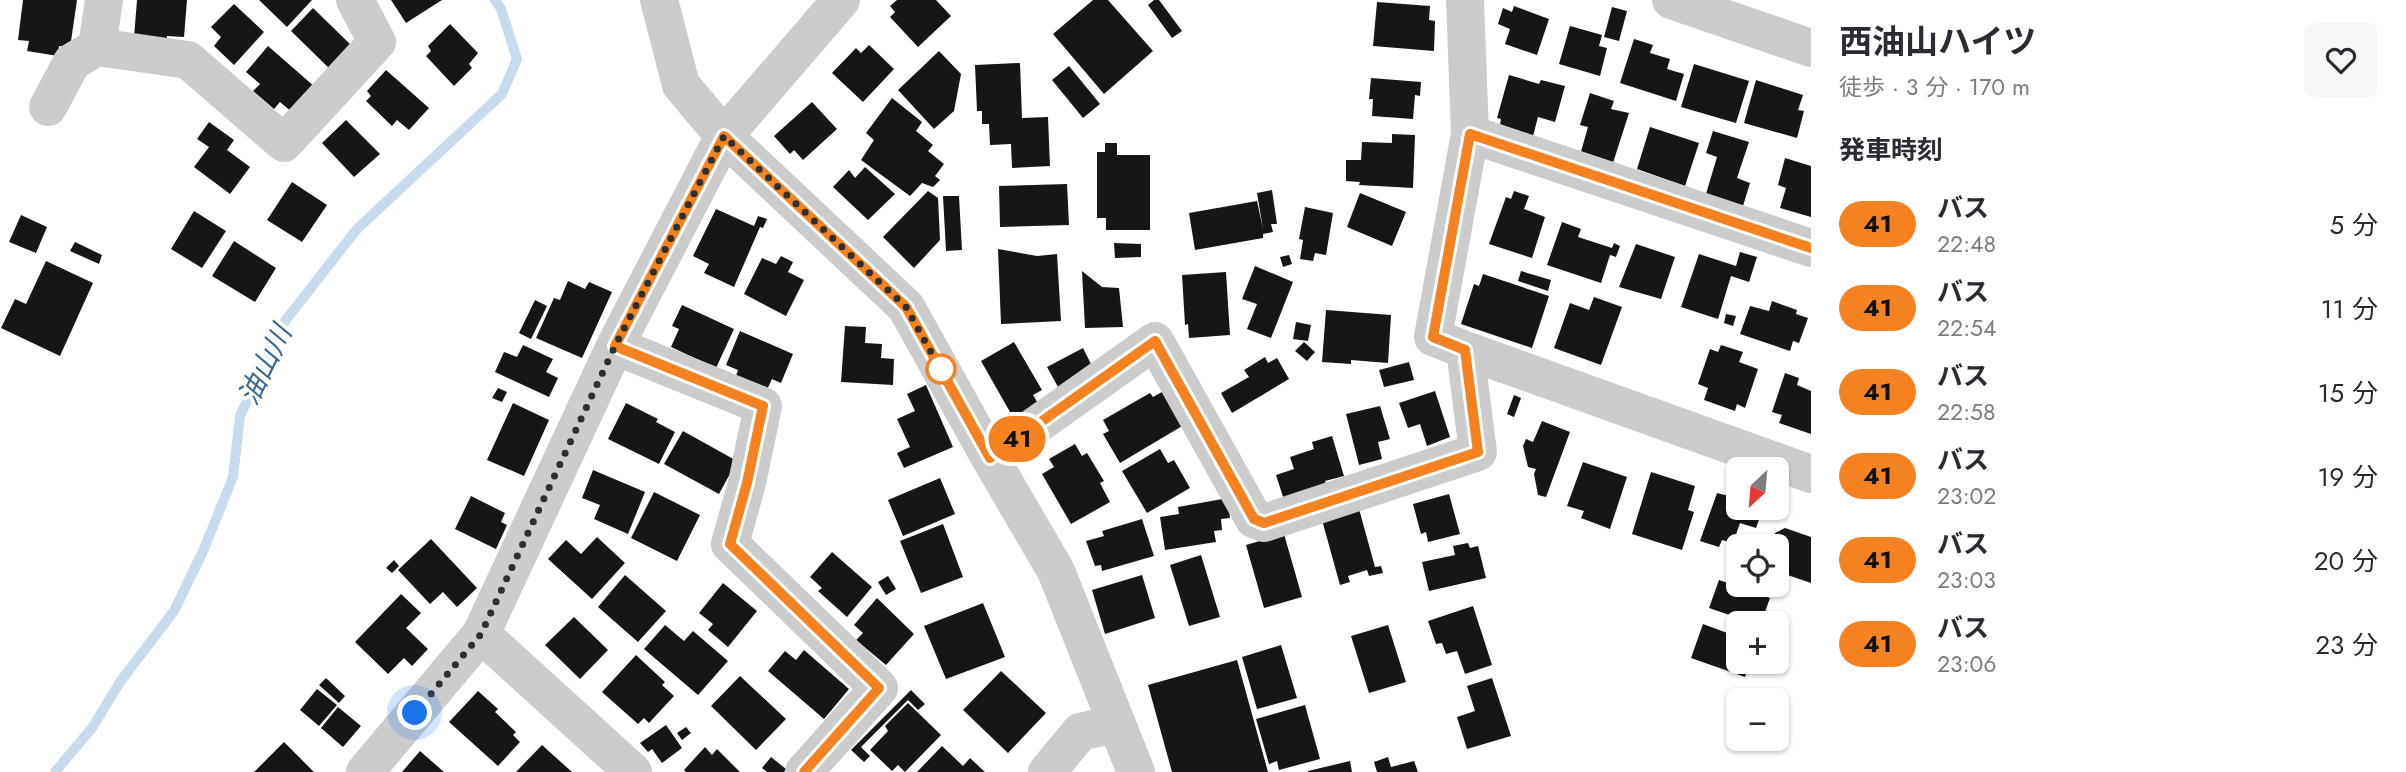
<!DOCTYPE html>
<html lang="ja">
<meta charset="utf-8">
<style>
:root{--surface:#fff;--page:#f7f7f7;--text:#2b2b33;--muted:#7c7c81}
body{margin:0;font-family:Jost,"Noto Sans JP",sans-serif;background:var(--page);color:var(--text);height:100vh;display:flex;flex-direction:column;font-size:26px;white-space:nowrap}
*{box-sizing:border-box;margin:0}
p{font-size:23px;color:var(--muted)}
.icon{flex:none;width:38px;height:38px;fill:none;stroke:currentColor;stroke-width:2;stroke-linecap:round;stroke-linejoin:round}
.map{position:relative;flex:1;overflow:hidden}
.details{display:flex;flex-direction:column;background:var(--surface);width:595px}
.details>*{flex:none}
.badge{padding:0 14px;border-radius:23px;font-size:24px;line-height:46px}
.needle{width:46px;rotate:206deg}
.controls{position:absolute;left:1726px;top:457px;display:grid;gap:14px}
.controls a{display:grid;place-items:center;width:63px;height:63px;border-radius:10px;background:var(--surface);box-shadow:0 2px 5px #0004;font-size:35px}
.you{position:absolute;width:35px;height:35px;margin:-18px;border:5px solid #fff;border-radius:50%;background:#1a73e8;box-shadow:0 0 0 10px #1a73e833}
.map>.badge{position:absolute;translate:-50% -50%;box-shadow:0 0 0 4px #fff}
h2{padding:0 28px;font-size:26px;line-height:63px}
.round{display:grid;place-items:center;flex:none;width:74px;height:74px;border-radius:10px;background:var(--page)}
.headline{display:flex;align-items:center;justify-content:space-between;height:119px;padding:0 28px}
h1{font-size:33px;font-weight:700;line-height:52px}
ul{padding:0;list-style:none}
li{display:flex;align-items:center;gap:21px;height:84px;padding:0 28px}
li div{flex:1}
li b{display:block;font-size:26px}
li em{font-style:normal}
li .badge{min-width:77px;font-weight:700;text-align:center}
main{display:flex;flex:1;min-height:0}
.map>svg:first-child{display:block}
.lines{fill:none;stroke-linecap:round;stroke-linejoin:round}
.stream{stroke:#c8dbec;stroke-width:10}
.building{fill:#161616}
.minor{stroke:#ccc;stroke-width:38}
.line-casing{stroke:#fff;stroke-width:16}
.line{stroke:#f58220;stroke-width:10}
.walk{stroke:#2f2f2f;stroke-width:7;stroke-dasharray:0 12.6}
.stop-dot{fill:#fff;stroke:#f58220;stroke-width:3.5}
.labels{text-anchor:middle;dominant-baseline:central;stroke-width:7;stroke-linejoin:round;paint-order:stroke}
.water-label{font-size:28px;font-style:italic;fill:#3b6892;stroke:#fff}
</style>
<main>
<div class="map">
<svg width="1811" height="772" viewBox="0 0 1811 772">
<rect width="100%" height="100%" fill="#fff"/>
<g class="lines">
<path class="stream" d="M55,772L92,728L120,682L174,611L204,549L233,477L240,416L285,321L357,229L502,94L517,59L501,9L495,0"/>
</g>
<path class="building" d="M23,0H77L70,48L59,46L58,56L27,51L29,41L18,40Z
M137,0H187L184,37L167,36V42L134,37Z
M259,0H312L287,27Z
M391,0H442L406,23Z
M897,0H936L951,16L918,47L890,17L895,12L890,6Z
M1093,0H1108L1153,51L1104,94L1053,34Z
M1154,0H1159L1182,31L1172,38L1148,5Z
M1377,2L1430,6L1429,20L1435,21L1434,51L1373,46Z
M234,4L264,32L234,65L214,46L221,37L211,27Z
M1514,6L1549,19L1537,55L1505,44L1510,29L1498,24L1503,8L1512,12Z
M1612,7L1627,11L1619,41L1604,37Z
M313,8L354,48L332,71L291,31Z
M450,24L478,53L469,64L472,68L454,86L426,56L431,51L428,46Z
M1570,26L1602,35L1599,46L1607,48L1600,76L1559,64Z
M1634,39L1653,45L1650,53L1670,59L1667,69L1684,74L1676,101L1620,83Z
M869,45L894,69L863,102L832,73L856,48L861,53Z
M268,46L315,87L293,113L280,102L274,109L253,91L260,84L246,72Z
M939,51L961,74L954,111L934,129L898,90Z
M1020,63L1022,118L1048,117L1050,166L1012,168L1011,144L990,145L989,124H982V111H977L975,65Z
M1694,64L1749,81L1736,123L1681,107Z
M1069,66L1100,104L1083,118L1052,80Z
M386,70L429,108L409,130L397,120L392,126L366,101L371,96L367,91Z
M1509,75L1539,84L1541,80L1565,86L1555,122L1538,117L1532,140L1499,131L1501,119L1497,118Z
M1371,78L1421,82L1420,96L1415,95L1413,119L1372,116L1373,99H1369Z
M1756,80L1803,95L1798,110L1804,111L1797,138L1744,123Z
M1590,93L1614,101L1611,109L1629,113L1612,166L1580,155L1588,127L1580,125Z
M892,98L922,122L916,131L933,145L928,151L944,164L935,176L940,180L933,187L922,183L910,196L861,160L874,140L866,133Z
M812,102L837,129L803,160L794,150L790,154L774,136Z
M346,120L380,154L354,177L322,143Z
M209,122L234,140L227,150L250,167L230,194L194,167L209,147L197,139Z
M1650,127L1699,143L1685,186L1637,169Z
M1713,131L1749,142L1737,178L1750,183L1743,206L1706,194L1717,157L1706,153Z
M1392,134L1415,135L1413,188L1359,185L1360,182L1346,181V160H1361L1362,142L1392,143Z
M1105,143H1117V155H1150V230H1106V218H1097V152H1105Z
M1785,158L1811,166V217L1780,208L1786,188L1778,185Z
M865,167L895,194L868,220L833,187L849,170L855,178Z
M292,182L327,205L302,242L267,220Z
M1067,184L1069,225L1000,227L999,186Z
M1272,190L1277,224H1271L1273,232L1263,234V238L1195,250L1189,213L1257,201L1263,229L1257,193Z
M928,191L938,198L940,240L914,268L883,237Z
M1514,191L1529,196L1524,209L1545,217L1532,258L1489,244L1506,197L1511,199Z
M1360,193L1406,212L1392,246L1347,227Z
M943,196H959L962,250L946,251Z
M1305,207L1333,213L1326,255L1315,253L1313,261L1300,259L1303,240L1299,239Z
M716,209L754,226L758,216L767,219L763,228L760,227L734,287L704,273L709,264L693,256Z
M194,211L226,231L202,268L171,249Z
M21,215L47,227L36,253L9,242Z
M1562,222L1581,229L1578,237L1612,248L1614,243L1620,246L1616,257L1610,255L1601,283L1547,265Z
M234,241L276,268L255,302L212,276Z
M75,242L102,255L99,264L70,251Z
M1114,243L1141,244V257L1115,258Z
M1636,244L1675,257L1661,299L1619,287Z
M998,249L1037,256L1057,254L1061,321L1001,324Z
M1740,252L1757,257L1749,282L1731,276L1718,319L1681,307L1699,254L1736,266Z
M1289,255L1292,264L1283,267L1280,257Z
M781,256L793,262L788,272L804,280L786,316L744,294L762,258L776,264Z
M46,261L93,283L60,356L1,328L15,299L26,304Z
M1255,266L1293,282L1271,338L1247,329L1257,304L1242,299Z
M1082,271L1102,287L1119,288L1123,327L1085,328Z
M1521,271L1551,280L1548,291L1518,281Z
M1226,272L1230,335L1189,338L1188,324L1185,325L1182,275Z
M1483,274L1549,296L1532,348L1461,324L1474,284L1479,286Z
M568,281L585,289L589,282L612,292L582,358L536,338L554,298L560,300Z
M1594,297L1622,307L1601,365L1554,348L1570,303L1589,310Z
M535,300L547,306L531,339L519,333Z
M1772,301L1797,310L1796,314L1808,318L1799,343L1793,341L1790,351L1740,334L1750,306L1769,311Z
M682,305L734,329L716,368L671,347L679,329L672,326Z
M1326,310L1391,315L1388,363L1351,360V364L1322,362Z
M1726,314L1736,316L1733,326L1724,323Z
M1296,322L1311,325L1308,341L1293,339Z
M845,326L866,327L865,343L882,344L881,358L894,359L893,385L841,382Z
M740,331L793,354L781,383L772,379L766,392L735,379L738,370L726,365Z
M1014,342L1042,390L1033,395L1039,405L1014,419L981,361Z
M1304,342L1315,352L1307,361L1295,351Z
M523,345L553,359L546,372L558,378L549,397L495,372L504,352L517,357Z
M1721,345L1743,352L1739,362L1758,369L1745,408L1737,404L1735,411L1704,400L1708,388L1698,384L1710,349L1718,352Z
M1083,348L1093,368L1058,387L1047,367Z
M1265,357L1268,363L1277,358L1289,379L1232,413L1221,393L1249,377L1244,370Z
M1409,362L1414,380L1384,387L1379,370Z
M1785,373L1799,378L1797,385L1811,391V434L1779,423L1782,415L1772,412Z
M926,385L953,447L904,468L897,453L910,447L897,419L915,411L907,394Z
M498,388L507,392L502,402L492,398Z
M1169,388L1189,422L1120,463L1103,434L1109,431L1103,420L1150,393L1153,397Z
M1435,391L1450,437L1427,446L1420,424L1408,428L1399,403Z
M1514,395L1521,398L1514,417L1507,414Z
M513,403L549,420L524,476L487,460Z
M626,403L658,419L656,422L675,432L659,464L608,439Z
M1380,406L1390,439L1378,442L1382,459L1359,465L1346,414Z
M1542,421L1570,432L1546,497L1538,495L1534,474L1536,469L1528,467L1523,446L1526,439L1533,442Z
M683,431L737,461L719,494L664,464Z
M1332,436L1344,476L1325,481L1327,487L1284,500L1276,475L1294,469L1290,457L1314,449L1312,442Z
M1075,444L1082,456L1087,453L1104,481L1100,483L1110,502L1071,524L1042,474L1054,467L1049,459Z
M1160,449L1168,463L1174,460L1190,488L1147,513L1122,471Z
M1583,462L1627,477L1610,529L1581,518L1584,511L1567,506Z
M593,470L645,492L628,534L594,519L600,505L582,498Z
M1651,472L1695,486L1688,510L1694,512L1682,550L1632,534Z
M940,478L955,514L903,536L888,500Z
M1732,487L1738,489V508H1763L1756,528L1740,523L1733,543L1722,540L1719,547L1700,541L1717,493L1729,496Z
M654,492L700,515L677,561L631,538Z
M1449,494L1460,534L1428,542L1426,532L1421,534L1413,504Z
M471,496L505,513L501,522L507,525L496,549L455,529Z
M1228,498L1230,518L1221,519L1222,530L1214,531L1216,542L1165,550L1160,517L1179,514L1178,507Z
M1359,509L1375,567L1381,566L1383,573L1369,576L1367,570L1348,576L1350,582L1340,585L1322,520Z
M1142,519L1154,556L1102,571L1101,565L1095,566L1086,541L1104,536L1102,531Z
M943,524L963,577L921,593L900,541Z
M1785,528L1811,537V583L1776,571V546H1770L1775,533Z
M1284,534L1302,597L1264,608L1246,545Z
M597,537L625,563L592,599L548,559L566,540L581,554Z
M431,539L477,588L457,607L443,592L430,604L398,570Z
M1468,543L1470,548L1478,546L1486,578L1429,591L1422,562L1455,555L1453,546Z
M832,552L872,587L847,617L818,591L822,588L810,577Z
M1201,555L1220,617L1189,626L1170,565Z
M394,560L399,566L392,573L386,568Z
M625,575L666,611L638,642L598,607Z
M1142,575L1155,618L1105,634L1092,590Z
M888,576L896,589L886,595L878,582Z
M1719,580L1770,598L1761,623H1753L1709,608Z
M723,583L757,611L728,647L708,630L713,624L699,613Z
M401,594L421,613L406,628L428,649L412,666L404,658L388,674L355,642Z
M877,598L914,634L886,665L856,640L863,633L854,625Z
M983,603L1005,657L946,679L924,626Z
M1473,606L1492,665L1465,674L1457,651L1446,654L1442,643L1436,644L1428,621Z
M574,617L608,650L580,679L545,645Z
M1703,624L1738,637V662H1750L1745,677L1691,658Z
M665,625L684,641L693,631L728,661L698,695L644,649Z
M1388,625L1406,682L1369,693L1351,636Z
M1281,645L1297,698L1257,709L1242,657Z
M804,650L849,689L824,719L768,671L785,651L796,660Z
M636,655L665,682L662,685L674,696L649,723L644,718L638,724L602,692Z
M1237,660L1268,772H1172L1148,685Z
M1001,671L1046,713L1008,753L963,710Z
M740,676L786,719L756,750L711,706Z
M326,678L345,696L339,703L319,685Z
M1492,678L1511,736L1467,749L1457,717L1475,711L1467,686Z
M317,689L337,705L319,726L300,710Z
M911,690L925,704L918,710L908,700L861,747L870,756L864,762L851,750Z
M478,691L498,709L495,712L516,732L513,735L520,742L498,766L449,722Z
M908,703L941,735L905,772L898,765L892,771L870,750L888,731L885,726Z
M1305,705L1320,759L1279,770L1277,761L1269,764L1256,719Z
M338,707L361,726L343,747L321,728Z
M666,725L682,748L662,763L652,749L648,752L640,743Z
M686,727L691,733L682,740L677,733Z
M284,742L314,772H254Z
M542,745L572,772H516Z
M942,746L963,766L970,758L985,772H917Z
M705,747L712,755L717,749L740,772H686L684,770Z
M420,751L444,772H402Z
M771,757L786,769L784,772H767L762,768Z
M1388,757L1391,767L1414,761L1418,772H1377L1374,762Z
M1350,761L1352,772H1308V771Z"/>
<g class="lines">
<path class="minor" d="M659,0L681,85L724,136L906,307L990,458L1056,571L1136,772
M1465,0L1470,134L1433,337L1465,350L1811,474
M1671,0L1811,48
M97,47L104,0
M48,107L72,62L97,47L188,60L284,143L377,42L355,0
M1470,134L1811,248
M615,346L763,406L747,483L730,544L879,688L804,772
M990,458L1155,341L1254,519L1264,523L1478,452L1465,350
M481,634L633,772
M365,772L481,634L615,346L724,136L841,0
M1047,772L1080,732L1115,724"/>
</g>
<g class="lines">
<defs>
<path id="line" d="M804,772L879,688L730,544L747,483L763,406L615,346L724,136L906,307L990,458L1155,341L1254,519L1264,523L1478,452L1465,350L1433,337L1470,134L1811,248"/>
</defs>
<use href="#line" class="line-casing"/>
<use href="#line" class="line"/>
<path class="walk" d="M415,713L481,634L615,346L724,136L906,307L942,372L941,369"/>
</g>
<circle class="stop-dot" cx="941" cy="369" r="14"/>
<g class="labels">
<g class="water-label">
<text transform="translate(265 365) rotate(-64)">油山川</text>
</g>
</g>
</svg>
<div class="controls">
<a><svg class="needle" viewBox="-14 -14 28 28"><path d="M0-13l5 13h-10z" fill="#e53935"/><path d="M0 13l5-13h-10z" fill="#7c7c81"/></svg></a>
<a><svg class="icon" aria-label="locate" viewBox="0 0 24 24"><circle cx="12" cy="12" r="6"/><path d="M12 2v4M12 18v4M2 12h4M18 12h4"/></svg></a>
<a>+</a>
<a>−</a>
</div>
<div class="you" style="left:415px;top:713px"></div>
<b class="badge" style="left:1017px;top:439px;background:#f58220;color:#111">41</b>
</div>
<section class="details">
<div class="headline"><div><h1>西油山ハイツ</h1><p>徒歩 · 3 分 · 170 m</p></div><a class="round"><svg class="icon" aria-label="heart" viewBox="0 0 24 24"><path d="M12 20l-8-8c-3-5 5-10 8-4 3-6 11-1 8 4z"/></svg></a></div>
<h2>発車時刻</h2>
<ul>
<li><span class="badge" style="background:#f58220;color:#111">41</span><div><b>バス</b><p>22:48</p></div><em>5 分</em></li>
<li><span class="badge" style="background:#f58220;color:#111">41</span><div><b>バス</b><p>22:54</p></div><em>11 分</em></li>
<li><span class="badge" style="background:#f58220;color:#111">41</span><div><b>バス</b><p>22:58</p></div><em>15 分</em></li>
<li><span class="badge" style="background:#f58220;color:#111">41</span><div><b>バス</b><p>23:02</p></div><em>19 分</em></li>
<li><span class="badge" style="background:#f58220;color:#111">41</span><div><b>バス</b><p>23:03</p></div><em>20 分</em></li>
<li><span class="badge" style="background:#f58220;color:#111">41</span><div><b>バス</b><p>23:06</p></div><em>23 分</em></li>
</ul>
</section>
</main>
